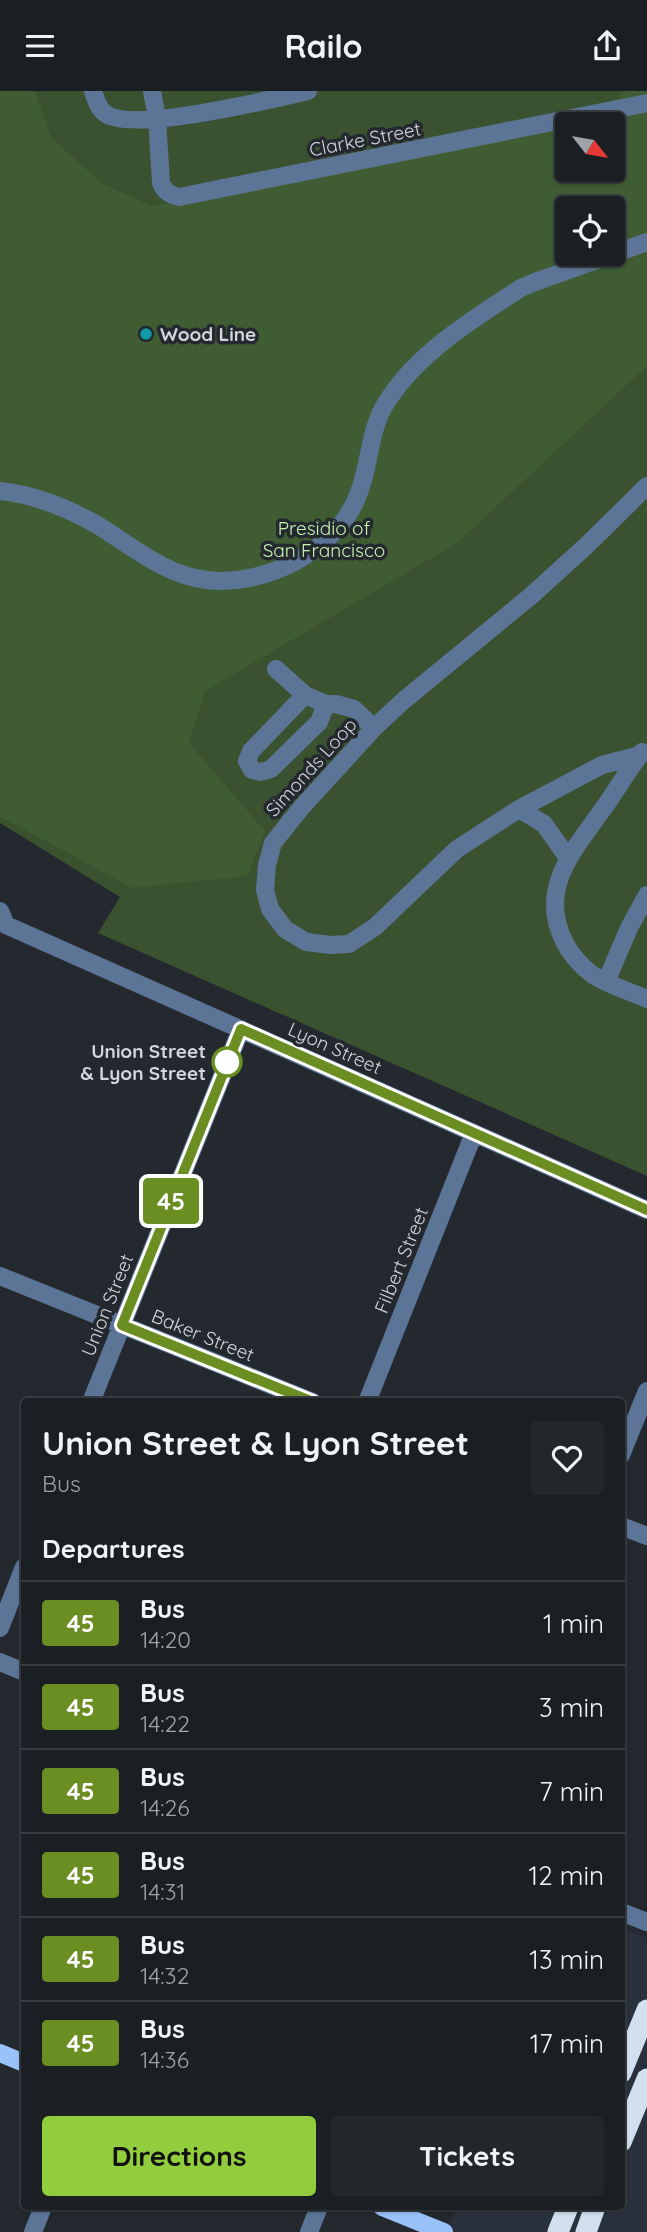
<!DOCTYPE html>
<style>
:root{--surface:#1a1f23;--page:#23272b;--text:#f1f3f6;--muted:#9fa2a6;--line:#383d41;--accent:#92cd3e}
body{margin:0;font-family:Quicksand,sans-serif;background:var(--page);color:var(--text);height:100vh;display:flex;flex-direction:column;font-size:26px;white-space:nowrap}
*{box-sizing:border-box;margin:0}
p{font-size:23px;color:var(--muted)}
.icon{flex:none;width:38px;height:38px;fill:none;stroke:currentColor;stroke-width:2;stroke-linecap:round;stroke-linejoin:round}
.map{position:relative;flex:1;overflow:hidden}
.drawer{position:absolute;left:21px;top:1307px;width:604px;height:812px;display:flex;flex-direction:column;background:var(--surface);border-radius:7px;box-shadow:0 2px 5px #0004,0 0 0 2px var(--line)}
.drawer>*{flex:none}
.badge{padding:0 14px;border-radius:5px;font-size:24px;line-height:46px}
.needle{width:46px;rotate:121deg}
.tools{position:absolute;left:555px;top:21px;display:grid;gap:14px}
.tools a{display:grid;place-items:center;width:70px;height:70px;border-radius:7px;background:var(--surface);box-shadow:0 2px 5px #0004,0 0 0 2px var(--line);font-size:35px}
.map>.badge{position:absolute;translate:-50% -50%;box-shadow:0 0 0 4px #fff}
h2{padding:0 21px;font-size:26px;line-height:63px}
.round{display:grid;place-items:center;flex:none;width:74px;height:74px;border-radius:7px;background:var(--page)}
.overview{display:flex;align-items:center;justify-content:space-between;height:119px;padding:0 21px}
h1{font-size:33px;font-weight:700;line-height:52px}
.primary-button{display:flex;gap:14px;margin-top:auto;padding:14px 21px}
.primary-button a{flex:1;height:80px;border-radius:7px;background:var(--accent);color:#111;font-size:28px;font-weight:700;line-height:80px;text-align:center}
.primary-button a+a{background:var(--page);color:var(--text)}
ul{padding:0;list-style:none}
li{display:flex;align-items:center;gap:21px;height:84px;padding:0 21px;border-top:2px solid var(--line)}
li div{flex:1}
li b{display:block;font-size:26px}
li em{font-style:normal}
li .badge{min-width:77px;font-weight:700;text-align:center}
header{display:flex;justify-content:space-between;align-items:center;height:91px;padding:0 21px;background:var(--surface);font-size:32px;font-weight:700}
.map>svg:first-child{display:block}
.built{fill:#28313c}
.green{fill:#3b5231;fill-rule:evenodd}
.forest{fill:#3f5c33;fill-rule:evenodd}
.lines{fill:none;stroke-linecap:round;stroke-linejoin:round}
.minor{stroke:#5c7596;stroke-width:18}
.major{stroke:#98c2f9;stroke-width:18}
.highway{stroke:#d2dfef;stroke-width:21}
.line-casing{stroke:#fff;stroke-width:16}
.line{stroke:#6b8e23;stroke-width:10}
.culture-dot{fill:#0f9aa8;stroke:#23292f;stroke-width:2.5}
.stop-dot{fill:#fff;stroke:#6b8e23;stroke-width:3.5}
.labels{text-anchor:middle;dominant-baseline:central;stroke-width:7;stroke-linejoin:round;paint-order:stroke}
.street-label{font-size:19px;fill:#d3d6db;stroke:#23292f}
.poi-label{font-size:19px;font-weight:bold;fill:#d3d6db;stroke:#23292f;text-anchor:start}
.park-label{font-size:19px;fill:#c4f3b0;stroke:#23292f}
.stop-label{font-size:19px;font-weight:bold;fill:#d3d6db;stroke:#23292f;text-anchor:end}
</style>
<header><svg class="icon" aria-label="menu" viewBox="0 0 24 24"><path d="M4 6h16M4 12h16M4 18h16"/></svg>Railo<svg class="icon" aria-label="share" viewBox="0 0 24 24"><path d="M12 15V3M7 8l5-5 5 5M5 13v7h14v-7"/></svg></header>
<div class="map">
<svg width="647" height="2141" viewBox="0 0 647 2141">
<rect width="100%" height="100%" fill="#23292f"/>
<path class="built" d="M621,1837L647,1847V2141H446L457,2116H621Z"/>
<path class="green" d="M0,0H647V1085L98,842L120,806L0,732ZM567,33H612V79H567ZM567,117H612V163H567Z"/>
<path class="forest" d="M0,0H35L51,46L101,92L151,115L567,37V79H612V33H584L625,0H647V275L457,452L205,600L189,652L265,740L247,785L132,797L0,725ZM567,117H612V163H567Z"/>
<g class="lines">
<path class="minor" d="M93,0C96,9 98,18 106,23C133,42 273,8 308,0
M152,0L157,27L161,92C165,101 170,104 179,106L647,12
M0,400C36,404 68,417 99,435C133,456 165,484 207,489C264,496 337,460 358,404C371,373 368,338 388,309C419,261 473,228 521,197L535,191L647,151
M276,578L305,604L326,613H336L354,618L374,637
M305,604L251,660L247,670L252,679L261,681L271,678L319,631L326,613
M642,661C628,679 616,700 603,718C573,760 537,799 565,852C571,864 583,877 593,884C610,895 629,900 647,908
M640,664L602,674L519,718L457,758L375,836L349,853L331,854L306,851L285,838L270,818L265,799L267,774L273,752L301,717L374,637L403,610L532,504L587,454L647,395
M519,718L544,733L568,767
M0,820L6,834L647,1119
M606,891L629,837L647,804
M0,1185L313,1311
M91,1311L241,938
M367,1311L474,1042
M621,1364L647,1300
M621,1435L647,1445
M0,1537L24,1476
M0,1571L24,1581
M621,1821L647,1831
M33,2141L43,2116
M309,2141L319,2116"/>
<path class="major" d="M0,1962L24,1972
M382,2116L444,2141"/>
<path class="highway" d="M621,1982L647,1919
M621,2051L647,1988
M558,2141L568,2116
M586,2141L595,2116"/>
</g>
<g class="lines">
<defs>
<path id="line" d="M313,1311L122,1234L241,938L647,1119"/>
</defs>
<use href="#line" class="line-casing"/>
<use href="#line" class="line"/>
</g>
<circle class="culture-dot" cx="146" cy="243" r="7"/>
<circle class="stop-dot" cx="227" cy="971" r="14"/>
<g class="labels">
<g class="street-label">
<text transform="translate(365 48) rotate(-11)">Clarke Street</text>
<text transform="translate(311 676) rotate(-48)">Simonds Loop</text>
<text transform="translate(335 957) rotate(24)">Lyon Street</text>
<text transform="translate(401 1169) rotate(-68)">Filbert Street</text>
<text transform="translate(107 1214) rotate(-68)">Union Street</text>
<text transform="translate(203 1244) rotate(22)">Baker Street</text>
</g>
<g class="poi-label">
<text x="160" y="243">Wood Line</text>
</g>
<g class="park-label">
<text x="324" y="437">Presidio of<tspan x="324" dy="22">San Francisco</tspan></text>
</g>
<g class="stop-label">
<text x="206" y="960">Union Street<tspan x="206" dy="22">&amp; Lyon Street</tspan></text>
</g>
</g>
</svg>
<div class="tools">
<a><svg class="needle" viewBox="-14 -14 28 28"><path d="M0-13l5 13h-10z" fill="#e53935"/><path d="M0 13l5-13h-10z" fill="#9fa2a6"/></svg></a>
<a><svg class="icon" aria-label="locate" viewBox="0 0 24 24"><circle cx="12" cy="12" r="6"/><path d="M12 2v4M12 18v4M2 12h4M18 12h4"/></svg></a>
</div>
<b class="badge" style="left:171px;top:1110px;background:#6b8e23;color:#fff">45</b>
<section class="drawer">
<div class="overview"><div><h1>Union Street &amp; Lyon Street</h1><p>Bus</p></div><a class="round"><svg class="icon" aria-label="heart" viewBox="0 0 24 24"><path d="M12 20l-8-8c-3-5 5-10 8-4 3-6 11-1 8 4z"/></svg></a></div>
<h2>Departures</h2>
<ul>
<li><span class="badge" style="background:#6b8e23;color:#fff">45</span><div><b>Bus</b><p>14:20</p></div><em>1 min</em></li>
<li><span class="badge" style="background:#6b8e23;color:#fff">45</span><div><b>Bus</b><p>14:22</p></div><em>3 min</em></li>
<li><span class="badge" style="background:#6b8e23;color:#fff">45</span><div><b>Bus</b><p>14:26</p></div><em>7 min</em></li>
<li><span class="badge" style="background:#6b8e23;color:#fff">45</span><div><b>Bus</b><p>14:31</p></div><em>12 min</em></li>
<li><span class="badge" style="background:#6b8e23;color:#fff">45</span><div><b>Bus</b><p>14:32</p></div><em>13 min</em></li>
<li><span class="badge" style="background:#6b8e23;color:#fff">45</span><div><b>Bus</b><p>14:36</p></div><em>17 min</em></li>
</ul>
<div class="primary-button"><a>Directions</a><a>Tickets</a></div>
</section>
</div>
